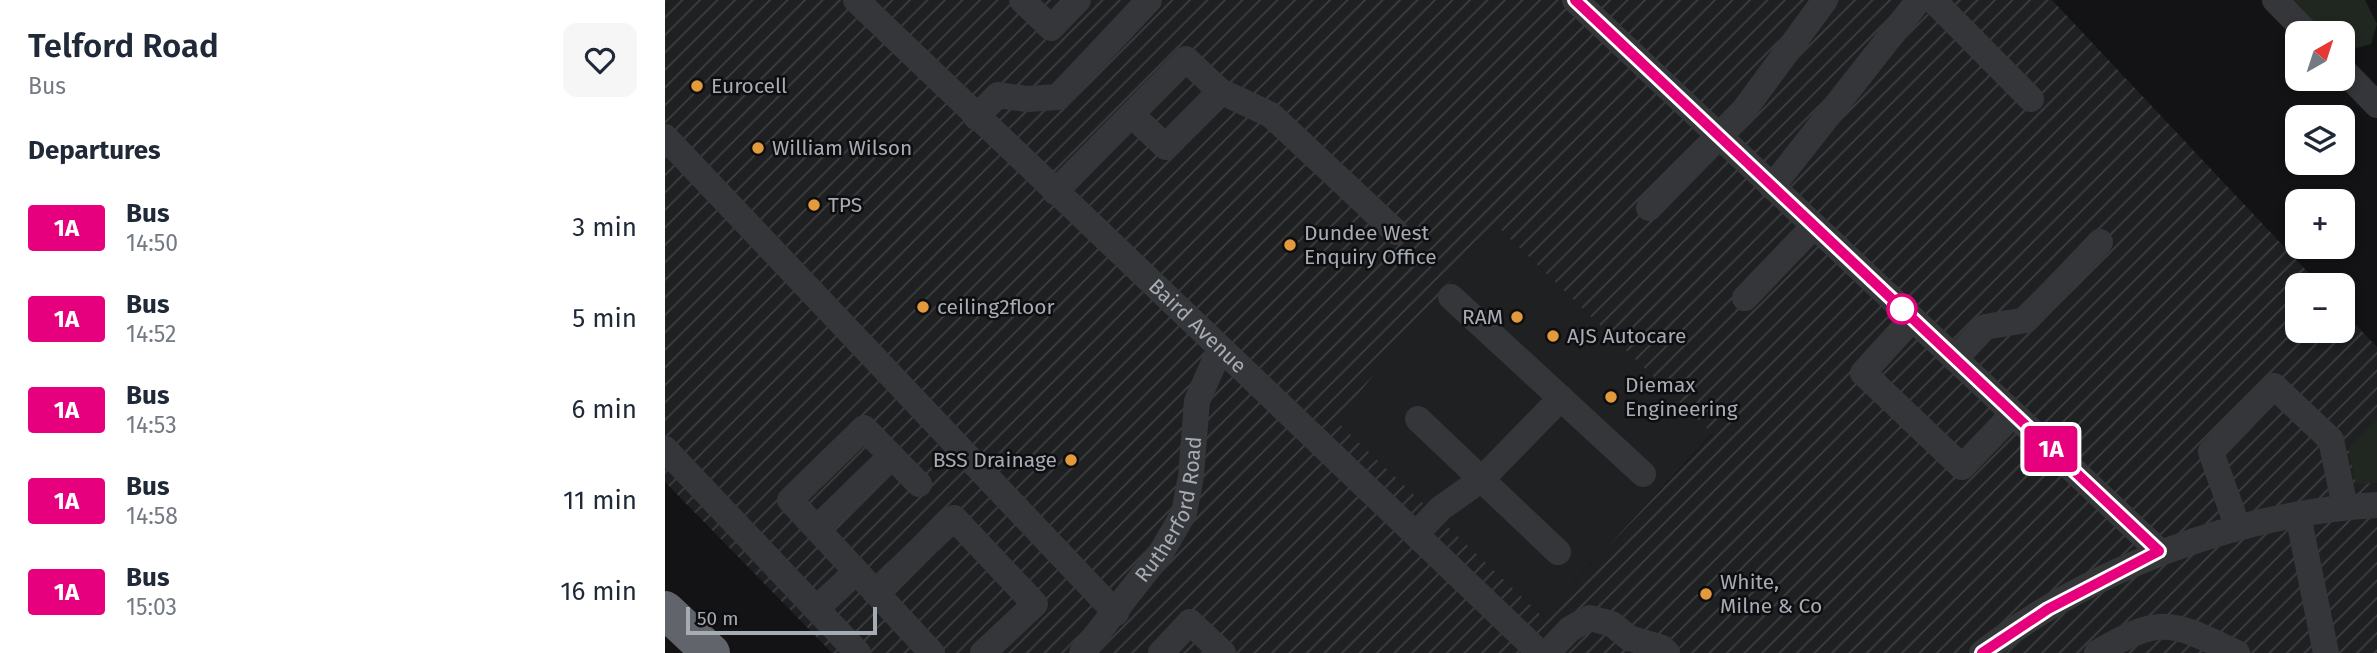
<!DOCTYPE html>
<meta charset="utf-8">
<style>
:root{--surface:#fff;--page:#f6f6f7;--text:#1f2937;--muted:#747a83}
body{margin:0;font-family:"Fira Sans",sans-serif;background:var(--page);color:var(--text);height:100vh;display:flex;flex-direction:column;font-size:26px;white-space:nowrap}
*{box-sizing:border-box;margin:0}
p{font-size:23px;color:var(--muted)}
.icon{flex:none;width:38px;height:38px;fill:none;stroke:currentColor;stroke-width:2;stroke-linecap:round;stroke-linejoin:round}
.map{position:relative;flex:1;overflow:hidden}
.side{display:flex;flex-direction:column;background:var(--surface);width:665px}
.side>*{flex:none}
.badge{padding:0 14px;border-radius:5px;font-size:24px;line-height:46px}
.needle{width:46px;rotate:39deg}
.tools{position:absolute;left:1620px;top:21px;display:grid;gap:14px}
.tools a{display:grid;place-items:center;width:70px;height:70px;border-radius:14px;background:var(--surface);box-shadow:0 4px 10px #0003;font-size:35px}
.scale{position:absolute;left:21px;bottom:18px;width:191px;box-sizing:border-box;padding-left:7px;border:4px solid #a6acb4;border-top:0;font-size:19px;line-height:24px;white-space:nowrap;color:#a6acb4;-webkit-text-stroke:5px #0e0e10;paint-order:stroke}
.map>.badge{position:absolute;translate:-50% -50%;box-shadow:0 0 0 4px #fff}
h2{padding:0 28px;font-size:26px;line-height:63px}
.round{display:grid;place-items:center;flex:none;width:74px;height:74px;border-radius:14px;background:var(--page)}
.headline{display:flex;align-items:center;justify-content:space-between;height:119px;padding:0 28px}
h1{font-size:33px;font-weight:600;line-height:52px}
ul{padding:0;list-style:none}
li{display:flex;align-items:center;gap:21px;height:91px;padding:0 28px}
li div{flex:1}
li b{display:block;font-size:26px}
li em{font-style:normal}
li .badge{min-width:77px;font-weight:700;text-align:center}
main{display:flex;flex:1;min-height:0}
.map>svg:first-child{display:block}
.built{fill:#1f2022}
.industrial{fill:url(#industrial-furrows);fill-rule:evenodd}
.green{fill:#202720}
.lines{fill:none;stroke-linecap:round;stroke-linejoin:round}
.minor{stroke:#353639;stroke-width:26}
.highway{stroke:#61646a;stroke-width:38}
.line-casing{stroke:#fff;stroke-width:16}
.line{stroke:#e6007e;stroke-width:10}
.poi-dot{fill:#e39a3d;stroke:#0e0e10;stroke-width:2.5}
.stop-dot{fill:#fff;stroke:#e6007e;stroke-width:3.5}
.labels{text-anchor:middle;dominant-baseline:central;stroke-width:5;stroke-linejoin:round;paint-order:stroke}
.poi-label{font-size:21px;fill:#a6acb4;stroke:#0e0e10;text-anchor:start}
.street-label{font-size:21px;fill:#a6acb4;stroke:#0e0e10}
</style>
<main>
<section class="side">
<div class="headline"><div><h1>Telford Road</h1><p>Bus</p></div><a class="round"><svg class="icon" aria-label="heart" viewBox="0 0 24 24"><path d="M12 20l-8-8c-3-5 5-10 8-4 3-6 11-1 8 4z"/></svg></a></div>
<h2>Departures</h2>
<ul>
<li><span class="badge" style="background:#e6007e;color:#fff">1A</span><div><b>Bus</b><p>14:50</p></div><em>3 min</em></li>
<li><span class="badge" style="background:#e6007e;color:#fff">1A</span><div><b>Bus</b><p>14:52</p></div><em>5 min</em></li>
<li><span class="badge" style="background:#e6007e;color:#fff">1A</span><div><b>Bus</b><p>14:53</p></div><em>6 min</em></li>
<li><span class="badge" style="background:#e6007e;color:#fff">1A</span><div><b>Bus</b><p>14:58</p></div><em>11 min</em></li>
<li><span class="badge" style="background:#e6007e;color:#fff">1A</span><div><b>Bus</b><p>15:03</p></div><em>16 min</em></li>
</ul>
</section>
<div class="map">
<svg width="1712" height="653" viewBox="0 0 1712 653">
<defs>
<pattern id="industrial-furrows" width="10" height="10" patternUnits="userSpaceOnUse" patternTransform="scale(1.75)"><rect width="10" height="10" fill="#1f2022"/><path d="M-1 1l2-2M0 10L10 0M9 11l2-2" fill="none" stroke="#3d3e40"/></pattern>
</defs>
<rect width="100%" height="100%" fill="#131315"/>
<path class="built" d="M831,225L1048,433L877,616L670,421Z"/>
<path class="industrial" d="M0,0H1387L1655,285H1633V331H1678V311L1712,347V653H167L0,482ZM831,225L1048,434L877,616L671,421Z"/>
<path class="green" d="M1626,0H1700L1712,24L1706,44L1685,50L1678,48V33H1658Z
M1712,420V483L1691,484L1683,448Z"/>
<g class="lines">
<g class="minor">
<path id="s1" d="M191,0L875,653"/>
<path d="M357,0L386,28L413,0"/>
<path d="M910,0L1494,551"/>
<path d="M1268,0L1366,99"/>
<path d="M1610,0L1642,33"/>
<path d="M1678,70L1712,105"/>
<path d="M468,116L501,147L555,91"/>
<path d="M311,117L333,95L362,99L393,97L484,0"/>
<path d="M0,137L451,613"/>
<path d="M1107,187L1254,0"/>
<path d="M390,192L521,59L555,91L606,115L731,232"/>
<path d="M984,208L1079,110L1160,0"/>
<path d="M786,297L978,474"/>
<path d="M1080,298L1149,226"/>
<path d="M1247,319L1198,373L1297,467L1348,414"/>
<path d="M1290,359L1320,327L1361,320L1435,242"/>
<path d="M753,419L893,552"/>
<path d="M0,449L193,653"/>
<path d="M254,484L199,428L125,500L267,653"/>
<path d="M1633,515L1661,653"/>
<path d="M152,528L226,456"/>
<path d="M1573,528L1546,452L1609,386L1666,440L1680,507"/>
<path d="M751,534L776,508L817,479L896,398"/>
<path d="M210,592L289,518L370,604L318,653"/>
<path d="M151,609L191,572"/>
<path id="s2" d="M417,653L497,551L519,513L526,476L532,401L555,349"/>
<path d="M496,653L525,622L558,653"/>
<path d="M882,653L905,629L925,618L947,624L964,638L997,648L1002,653"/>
<path d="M1317,653C1427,568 1573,513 1712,505"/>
<path d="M1432,653C1497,614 1506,622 1572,653"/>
</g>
<path class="highway" d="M0,610L46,653"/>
</g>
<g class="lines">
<defs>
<path id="line" d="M910,0L1494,551L1383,609L1317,653"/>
</defs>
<use href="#line" class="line-casing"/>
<use href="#line" class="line"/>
</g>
<g class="poi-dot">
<circle cx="32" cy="86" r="7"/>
<circle cx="93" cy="148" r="7"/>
<circle cx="149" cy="205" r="7"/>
<circle cx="625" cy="245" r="7"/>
<circle cx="258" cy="307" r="7"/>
<circle cx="852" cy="317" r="7"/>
<circle cx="888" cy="336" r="7"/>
<circle cx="946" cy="397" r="7"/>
<circle cx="406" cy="460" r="7"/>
<circle cx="1041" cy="594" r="7"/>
</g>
<circle class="stop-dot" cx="1237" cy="309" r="14"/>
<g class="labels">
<g class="poi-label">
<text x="46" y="86">Eurocell</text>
<text x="107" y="148">William Wilson</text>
<text x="163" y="205">TPS</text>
<text x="639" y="233">Dundee West<tspan x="639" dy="24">Enquiry Office</tspan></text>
<text x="272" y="307">ceiling2floor</text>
<text x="838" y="317" text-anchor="end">RAM</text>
<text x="902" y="336">AJS Autocare</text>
<text x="960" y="385">Diemax<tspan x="960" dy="24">Engineering</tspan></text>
<text x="392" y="460" text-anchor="end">BSS Drainage</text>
<text x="1055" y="582">White,<tspan x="1055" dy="24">Milne &amp; Co</tspan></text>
</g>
<g class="street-label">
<text stroke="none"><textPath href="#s1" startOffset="472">Baird Avenue</textPath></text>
<text stroke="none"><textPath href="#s2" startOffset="172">Rutherford Road</textPath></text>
</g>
</g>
</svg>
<div class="tools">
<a><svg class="needle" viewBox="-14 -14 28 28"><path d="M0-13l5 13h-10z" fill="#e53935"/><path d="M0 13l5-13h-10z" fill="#747a83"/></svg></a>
<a><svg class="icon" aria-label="layers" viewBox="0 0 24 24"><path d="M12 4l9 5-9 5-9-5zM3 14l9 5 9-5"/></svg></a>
<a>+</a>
<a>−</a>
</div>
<div class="scale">50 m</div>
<b class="badge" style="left:1386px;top:449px;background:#e6007e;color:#fff">1A</b>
</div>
</main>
